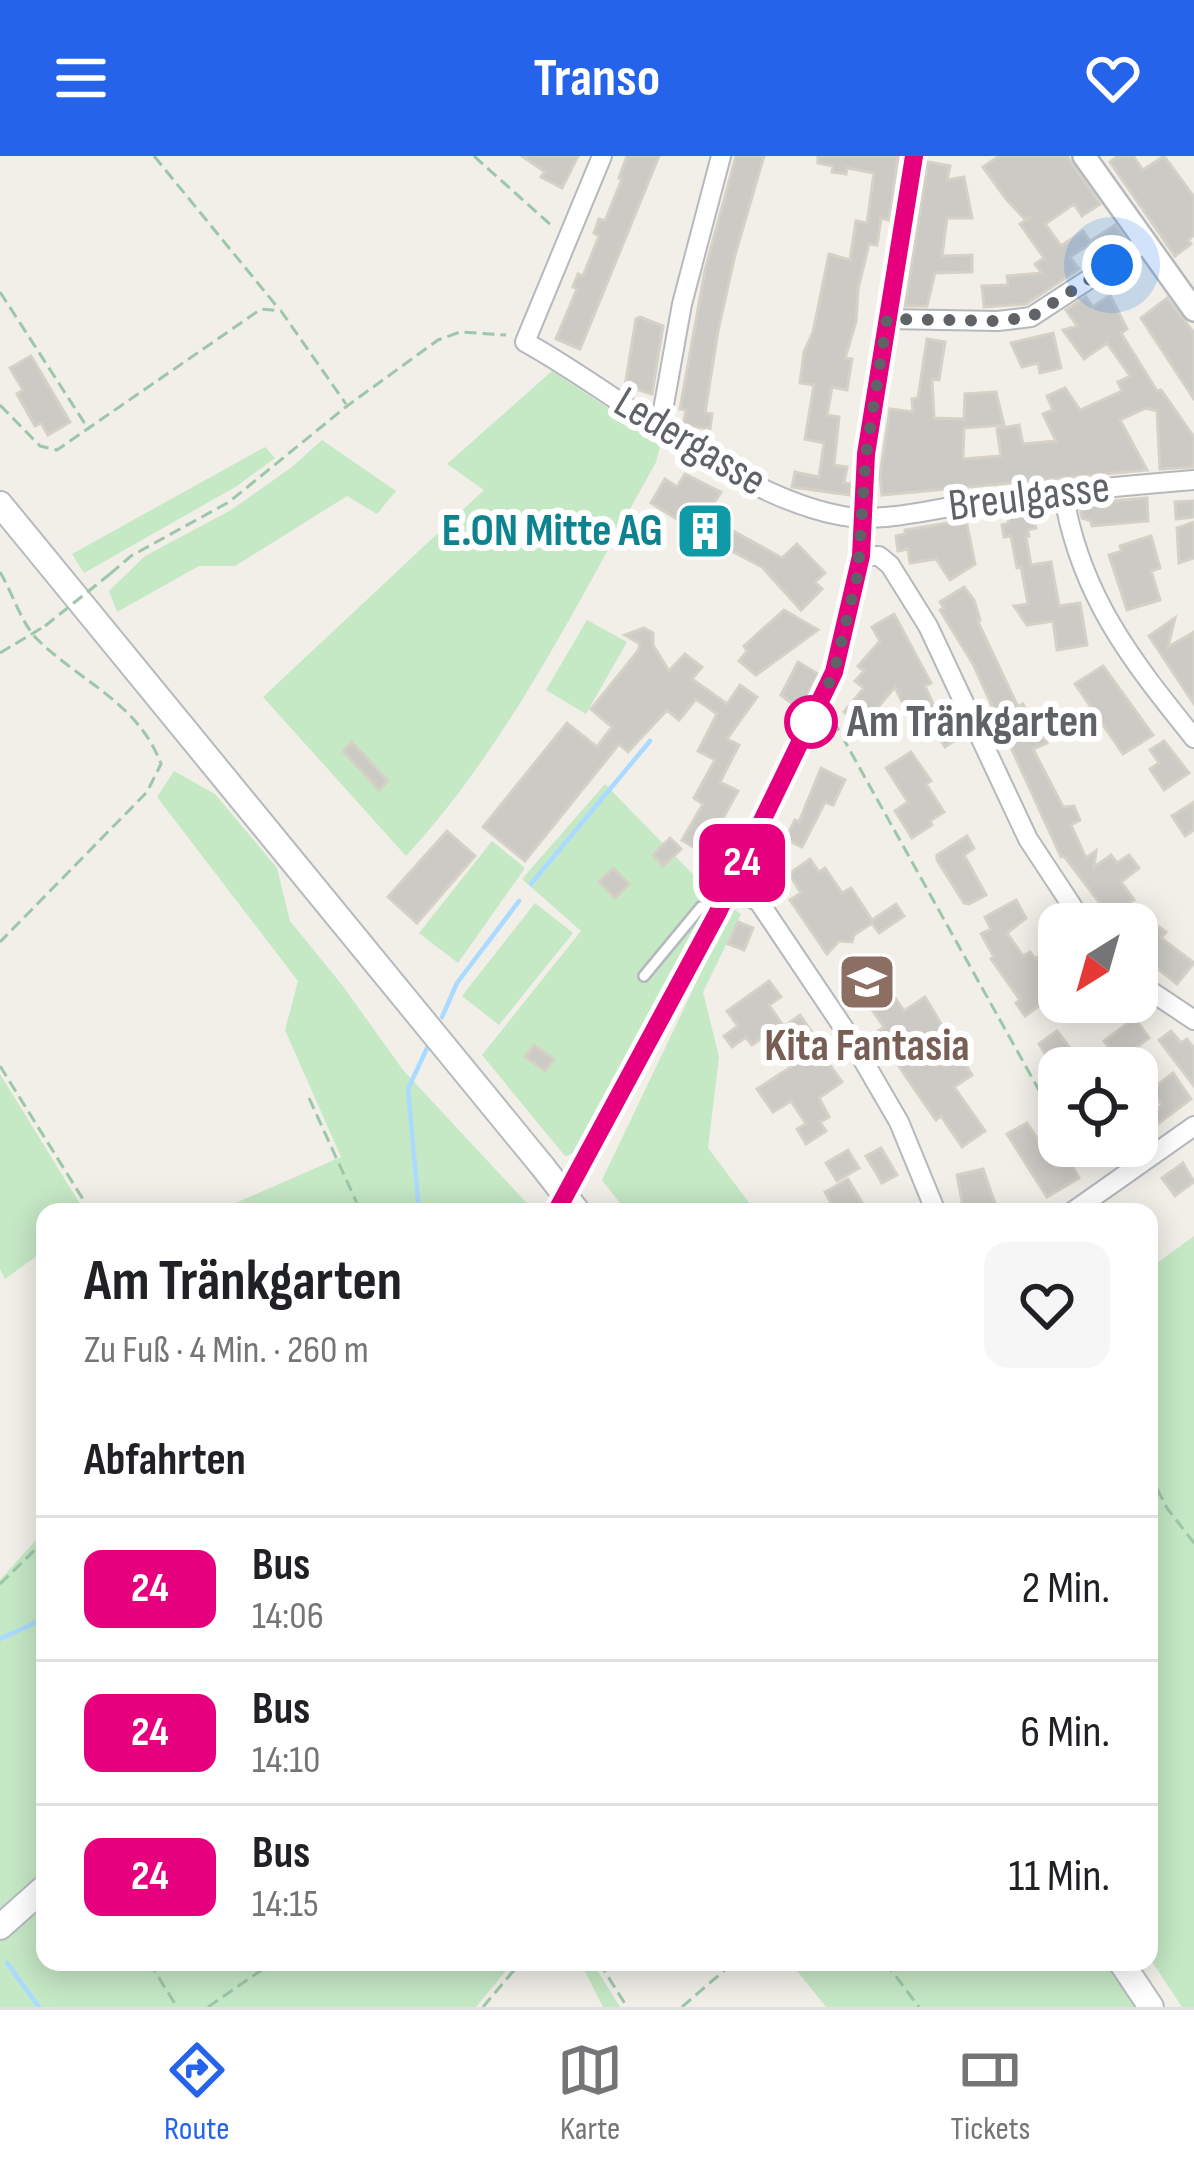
<!DOCTYPE html>
<html lang="de">
<meta charset="utf-8">
<style>
:root{--surface:#fff;--page:#f6f6f6;--text:#202124;--muted:#757577;--line:#e0e0e0;--accent:#2563eb}
body{margin:0;font-family:"Sofia Sans Condensed",sans-serif;background:var(--page);color:var(--text);height:100vh;display:flex;flex-direction:column;font-size:45px;white-space:nowrap}
*{box-sizing:border-box;margin:0}
p{font-size:39px;color:var(--muted)}
.icon{flex:none;width:66px;height:66px;fill:none;stroke:currentColor;stroke-width:2;stroke-linecap:round;stroke-linejoin:round}
.map{position:relative;flex:1;overflow:hidden}
.side{position:absolute;left:36px;top:1047px;width:1122px;height:768px;display:flex;flex-direction:column;background:var(--surface);border-radius:24px;box-shadow:0 6px 30px #0003}
.side>*{flex:none}
.badge{padding:0 24px;border-radius:18px;font-size:42px;line-height:78px}
.needle{width:78px;rotate:217deg}
.buttons{position:absolute;left:1038px;top:747px;display:grid;gap:24px}
.buttons a{display:grid;place-items:center;width:120px;height:120px;border-radius:24px;background:var(--surface);box-shadow:0 6px 30px #0003;font-size:60px}
.you{position:absolute;width:60px;height:60px;margin:-30px;border:9px solid #fff;border-radius:50%;background:#1a73e8;box-shadow:0 0 0 18px #1a73e833}
.map>.badge{position:absolute;translate:-50% -50%;box-shadow:0 0 0 6px #fff}
h2{padding:0 48px;font-size:45px;line-height:108px}
.round{display:grid;place-items:center;flex:none;width:126px;height:126px;border-radius:24px;background:var(--page)}
.overview{display:flex;align-items:center;justify-content:space-between;height:204px;padding:0 48px}
h1{font-size:57px;font-weight:700;line-height:90px}
ul{padding:0;list-style:none}
li{display:flex;align-items:center;gap:36px;height:144px;padding:0 48px;border-top:3px solid var(--line)}
li div{flex:1}
li b{display:block;font-size:45px}
li em{font-style:normal}
li .badge{min-width:132px;font-weight:700;text-align:center}
header{display:flex;justify-content:space-between;align-items:center;height:156px;padding:0 48px;background:var(--accent);color:#fff;font-size:54px;font-weight:700}
.dock{display:flex;justify-content:space-around;align-items:center;height:168px;border-top:3px solid var(--line);background:var(--surface);font-size:33px;color:var(--muted)}
.dock a{display:grid;justify-items:center;gap:6px}
.dock .active{color:var(--accent)}
.map>svg:first-child{display:block}
.green{fill:#c5e8c5}
.lines{fill:none;stroke-linecap:round;stroke-linejoin:round}
.stream{stroke:#aadaff;stroke-width:4.5}
.building{fill:#cccac5;stroke:#d6d1c6;stroke-width:3}
.service-casing{stroke:#b5b8bc;stroke-width:14}
.minor-casing{stroke:#b5b8bc;stroke-width:22}
.tertiary-casing{stroke:#b5b8bc;stroke-width:26}
.secondary-casing{stroke:#b6babf;stroke-width:28}
.path{stroke:#9cc7a9;stroke-width:3;stroke-dasharray:12 6;stroke-linecap:butt}
.service{stroke:#fff;stroke-width:9}
.minor{stroke:#fff;stroke-width:18}
.tertiary{stroke:#fff;stroke-width:21}
.secondary{stroke:#fff;stroke-width:24}
.secondary-bridge-casing{stroke:#b6babf;stroke-width:28;stroke-linecap:butt}
.path-bridge{stroke:#9cc7a9;stroke-width:3;stroke-dasharray:12 6;stroke-linecap:butt}
.secondary-bridge{stroke:#fff;stroke-width:24}
.line-casing{stroke:#fff;stroke-width:27}
.line{stroke:#e6007e;stroke-width:18}
.walk{stroke:#5f6368;stroke-width:12;stroke-dasharray:0 21.6}
.stop-dot{fill:#fff;stroke:#e6007e;stroke-width:6}
.labels{text-anchor:middle;dominant-baseline:central;stroke-width:12;stroke-linejoin:round;paint-order:stroke}
.street-label{font-size:45px;fill:#5f6368;stroke:#fff}
.culture-label{font-size:45px;font-weight:bold;fill:#0d838f;stroke:#fff;text-anchor:end}
.stop-label{font-size:45px;font-weight:bold;fill:#5f6368;stroke:#fff;text-anchor:start}
.education-label{font-size:45px;font-weight:bold;fill:#785e54;stroke:#fff}
</style>
<header><svg class="icon" aria-label="menu" viewBox="0 0 24 24"><path d="M4 6h16M4 12h16M4 18h16"/></svg>Transo<svg class="icon" aria-label="heart" viewBox="0 0 24 24"><path d="M12 20l-8-8c-3-5 5-10 8-4 3-6 11-1 8 4z"/></svg></header>
<div class="map">
<svg width="1194" height="1851" viewBox="0 0 1194 1851">
<rect width="100%" height="100%" fill="#f1efe8"/>
<path class="green" d="M552,215L661,287L656,306C581,440 511,586 406,700L263,541L484,334L447,308Z
M322,284L396,335L377,358L347,340L235,410H199L117,456L109,435L145,400L231,354L292,311Z
M265,291L275,302L237,330L84,417L72,398Z
M587,464L627,486L586,558L546,534Z
M174,615L215,638L277,712L290,765L342,829L403,914L535,1056H226L224,1052L341,1001L285,874L298,825L157,641Z
M605,628L713,739L588,988L581,995L565,1000L482,899L581,775L522,723Z
M492,685L525,712L458,807L419,777Z
M535,747L573,777L499,869L462,840Z
M732,752L741,758L703,836L719,901L708,992L756,1056H627L602,1024Z
M0,918L85,1056H45V1094L5,1123L0,1113Z
M1194,1080V1851H1182L1149,1801V1113Z
M45,1374V1722L0,1762V1424Z
M45,1744V1806H513L476,1851H0V1780Z
M580,1806H592L620,1851H603Z
M790,1806H1109L1139,1851H826Z"/>
<g class="lines">
<path class="stream" d="M531,728L650,585
M442,861L457,827L519,745
M418,1045L408,933L428,890
M0,1483L45,1462
M7,1807L39,1851"/>
</g>
<path class="building" d="M522,0H578L562,32L541,21L545,16Z
M627,0H659L580,193L556,183L577,133L573,131L578,118L583,120L599,80L594,77L599,63L605,65L622,23L619,22Z
M736,0H764L735,99L718,175L705,257L712,258L710,273L683,269L686,254L680,253L705,114Z
M818,0H898L889,64L881,62L877,89L869,88L858,133L856,166L845,202L852,203L847,234L832,231L827,259L839,261L834,309L847,311L844,327L851,328L850,339L792,331L795,316L819,321L824,287L805,283L814,229L800,227L804,196L813,176L829,98L850,104L856,65L867,67L874,17L847,12L846,18L832,16L833,10L818,7Z
M999,0H1067L1100,48L1082,60L1074,48L1045,68L1061,90L1083,75L1091,87L1070,101L1079,113L1026,148L984,151L982,130L1008,129L1007,120L1042,117L1035,108L1044,102L1020,68L1029,62H1024L1006,43L983,11Z
M1118,0H1133L1143,14L1164,0L1194,41V79L1188,84L1191,88L1175,100L1110,6Z
M928,6L950,10L947,24L964,21L972,62H947L942,100L972,99V116L935,117L927,150H905Z
M1115,69L1125,83L1101,99L1091,85Z
M1110,139L1127,173L1121,177L1157,235L1161,234L1194,281V311L1160,313L1157,255L1146,252L1120,264L1147,314L882,339L880,319L890,253L913,256L912,243L918,242L927,183L945,186L939,224L932,223L934,262L964,263L965,238L996,236L1004,269L964,272L963,303L1001,300L997,273L1019,269L1023,288L1056,285L1043,258L1053,254L1047,240L1065,232L1080,254L1122,235L1118,226L1130,220L1107,187L1084,203L1063,174L1077,170L1066,154L1086,141L1093,151Z
M1167,142L1194,177V243L1141,162Z
M640,161L663,170L652,238L625,230L636,163Z
M1053,177L1061,212L1040,217L1038,207L1022,211L1011,187Z
M31,200L70,266L48,279L41,267L35,270L17,238L23,234L10,212Z
M685,318L721,336L706,360L782,402L797,388L825,417L815,426L822,433L801,454L762,411L722,390L717,398L679,375L683,367L651,347L665,323L677,331Z
M1147,342L1148,365L1092,370L1091,365L1082,362L1079,348Z
M1194,345V361L1176,363L1175,346Z
M1032,353L1036,372L1028,374L1029,380L1026,381L1031,409L1051,406L1059,450L1080,447L1087,489L1057,494L1053,465L1027,469L1014,450L1028,448L1021,411L1017,412L1011,380L1004,381L1002,369L1009,367L1007,357Z
M966,364L975,408L950,424L936,403L910,407L908,393L898,395L896,380L905,378V374Z
M1194,366V402L1179,407L1177,372Z
M1151,380L1160,412L1151,415L1160,444L1127,454L1109,399L1122,395L1120,390Z
M964,431L974,444L980,464H977L1018,551L1023,548L1034,573L1040,571L1047,587L1033,593L1063,651L1074,650L1080,664L1071,669L1086,702L1096,695L1094,711L1111,699L1117,707L1129,699L1139,712L1121,726L1134,744L1111,762L1064,700L1061,701L973,508L940,454L944,452L940,446Z
M784,454L818,474L756,519L739,505L747,495L744,490Z
M894,458L931,527L925,530L945,574L951,569L957,583L945,591L928,565L914,571L895,531L862,570L844,556L864,532L855,525L864,515L858,510L880,485L872,471Z
M1175,462L1168,491L1194,476V548L1149,480Z
M644,472L653,477V489L669,515L685,498L702,511L692,523L727,548L740,529L757,541L727,583L739,589L720,626L738,635L717,673L723,677L709,701L682,684L703,648L694,642L715,604L698,595L717,558L696,543L679,564L667,554L628,596L619,588L525,705L483,671L567,567L597,591L612,571L591,553L638,495L640,488L625,479Z
M798,506L818,518L800,554L781,539Z
M1103,510L1153,579L1123,598L1075,528Z
M1164,585L1189,617L1164,634L1150,613L1159,607L1150,594Z
M352,586L388,625L379,634L343,595Z
M911,596L931,625L926,628L944,656L930,665L932,669L912,682L895,655L908,646L886,612Z
M821,612L845,624L833,649L825,646L802,691L785,683L795,664L799,666Z
M1194,646V674L1185,680L1172,660Z
M447,675L475,700L417,767L388,741Z
M967,680L974,692L964,699L986,739L969,748L964,747L937,704V699Z
M670,682L681,693L663,710L653,699Z
M810,703L819,716L825,712L842,737L851,732L872,764L896,748L904,760L879,777L872,767L854,779L852,786L839,785L827,798L790,744L801,737L789,718Z
M613,712L629,728L615,742L599,726Z
M1016,744L1026,762L1007,777L1023,800L1030,796L1035,803L1059,786V852L1051,841L1025,860L1016,847L1020,844L991,803L994,801L981,778L991,773L985,761Z
M1143,759L1166,776L1161,782L1194,807L1177,828L1137,796V768Z
M738,766L753,772L744,794L728,788Z
M867,801L904,855L925,841L972,919L954,931L985,975L962,991L941,960L936,964L906,921L877,876L884,871L846,816Z
M769,825L781,841L769,849L782,868L752,889L746,881L732,891L724,880L738,870L727,855Z
M800,859L813,878L809,880L842,926L819,942L829,961L820,966L826,975L806,988L797,973L806,968L791,945L773,956L757,933L800,905L778,875Z
M1135,862L1149,882L1119,904L1104,885Z
M1057,875L1085,912H1054L1039,888Z
M1171,875L1181,887L1187,883L1194,892V930L1159,884Z
M534,889L554,903L545,915L525,901Z
M1173,917L1191,943L1155,970L1147,960L1162,949L1151,934Z
M1027,967L1056,1011L1069,1004L1079,1022L1047,1041L1007,978Z
M881,992L897,1019L882,1027L866,1000Z
M848,994L859,1012L837,1025L826,1007Z
M1183,1007L1194,1026L1175,1040L1162,1022Z
M983,1013L998,1056H964L957,1019Z
M848,1023L861,1045L868,1056H836L825,1036Z"/>
<g class="lines">
<defs>
<path id="service" d="M644,820L701,751L717,758"/>
<path id="minor" d="M602,0L525,186C620,238 732,338 838,359C880,368 932,353 974,347C1048,337 1121,330 1194,324
M887,163L998,165L1031,161L1146,86
M656,269L663,254L682,148L721,0
M1063,335C1079,438 1131,504 1194,582
M861,400H879L890,409L928,470L1028,683L1084,768
M730,730L759,746L849,880L899,966L936,1056
M1137,826L1194,864
M556,1056L717,758L834,516L861,400L866,298L914,0
M1072,1056L1194,970"/>
<path id="tertiary" d="M1084,0L1194,154"/>
<path id="secondary" d="M0,348L543,1011
M0,1771L45,1731
M1121,1806L1151,1851"/>
</defs>
<use href="#service" class="service-casing"/>
<use href="#minor" class="minor-casing"/>
<use href="#tertiary" class="tertiary-casing"/>
<use href="#secondary" class="secondary-casing"/>
<path class="path" d="M154,0L279,153
M474,0L552,70
M0,136L89,274
M0,249L40,290L57,294L261,153L281,155L346,248
M0,416C12,436 21,466 36,482C80,526 138,546 161,608L147,636L0,786
M110,418L131,400L229,346L347,250L438,184L460,176L506,179
M0,497L45,470
M833,564L1040,936
M0,910L91,1056
M309,942L361,1056
M404,1056L447,1051L499,1056
M1149,1317L1167,1352L1194,1387
M0,1428L45,1384
M149,1806L177,1851
M599,1806L627,1851
M885,1806L919,1851
M208,1851L273,1806
M483,1851L521,1806
M682,1851L734,1806"/>
<use href="#service" class="service"/>
<use href="#minor" class="minor"/>
<use href="#tertiary" class="tertiary"/>
<use href="#secondary" class="secondary"/>
<defs>
<path id="secondary-bridge" d="M543,1011L578,1056"/>
</defs>
<use href="#secondary-bridge" class="secondary-bridge-casing"/>
<path class="path-bridge" d="M45,470L110,418"/>
<use href="#secondary-bridge" class="secondary-bridge"/>
</g>
<g class="lines">
<defs>
<path id="line" d="M556,1056L717,758L834,516L861,400L866,298L914,0"/>
</defs>
<use href="#line" class="line-casing"/>
<use href="#line" class="line"/>
<path class="walk" d="M811,566L834,516L858,417L866,298L887,163L998,165L1031,161L1112,109"/>
</g>
<defs>
<symbol id="building-square" viewBox="-11 -11 22 22"><rect x="-9" y="-9" width="18" height="18" rx="4" fill="#0f9aa8" stroke="#fff"/><path d="M-4-6H4V6H1V3H-1V6H-4ZM-2.5-4.3h1.7v1.8h-1.7ZM.8-4.3h1.7v1.8H.8ZM-2.5-1h1.7V.8h-1.7ZM.8-1h1.7V.8H.8Z" fill="#fff"/></symbol>
<symbol id="school-square" viewBox="-11 -11 22 22"><rect x="-9" y="-9" width="18" height="18" rx="4" fill="#8d6e63" stroke="#fff"/><path d="M0-5L7-2L0 1L-7-2ZM-4 1L0 2.5L4 1V4Q0 6-4 4Z" fill="#fff"/></symbol>
</defs>
<g fill-rule="evenodd">
<use href="#building-square" x="672" y="342" width="66" height="66"/>
<use href="#school-square" x="834" y="793" width="66" height="66"/>
</g>
<circle class="stop-dot" cx="811" cy="566" r="24"/>
<g class="labels">
<g class="street-label">
<text transform="translate(690 286) rotate(31)">Ledergasse</text>
<text transform="translate(1029 341) rotate(-7)">Breulgasse</text>
</g>
<g class="culture-label">
<text x="663" y="375">E.ON Mitte AG</text>
</g>
<g class="stop-label">
<text x="847" y="566">Am Tränkgarten</text>
</g>
<g class="education-label">
<text x="867" y="890">Kita Fantasia</text>
</g>
</g>
</svg>
<div class="buttons">
<a><svg class="needle" viewBox="-14 -14 28 28"><path d="M0-13l5 13h-10z" fill="#e53935"/><path d="M0 13l5-13h-10z" fill="#757577"/></svg></a>
<a><svg class="icon" aria-label="locate" viewBox="0 0 24 24"><circle cx="12" cy="12" r="6"/><path d="M12 2v4M12 18v4M2 12h4M18 12h4"/></svg></a>
</div>
<div class="you" style="left:1112px;top:109px"></div>
<b class="badge" style="left:742px;top:707px;background:#e6007e;color:#fff">24</b>
<section class="side">
<div class="overview"><div><h1>Am Tränkgarten</h1><p>Zu Fuß · 4 Min. · 260 m</p></div><a class="round"><svg class="icon" aria-label="heart" viewBox="0 0 24 24"><path d="M12 20l-8-8c-3-5 5-10 8-4 3-6 11-1 8 4z"/></svg></a></div>
<h2>Abfahrten</h2>
<ul>
<li><span class="badge" style="background:#e6007e;color:#fff">24</span><div><b>Bus</b><p>14:06</p></div><em>2 Min.</em></li>
<li><span class="badge" style="background:#e6007e;color:#fff">24</span><div><b>Bus</b><p>14:10</p></div><em>6 Min.</em></li>
<li><span class="badge" style="background:#e6007e;color:#fff">24</span><div><b>Bus</b><p>14:15</p></div><em>11 Min.</em></li>
</ul>
</section>
</div>
<nav class="dock">
<a class="active"><svg class="icon" aria-label="directions" viewBox="0 0 24 24"><path d="M12 3l9 9-9 9-9-9zM9 14v-3h6M13 9l2 2-2 2"/></svg>Route</a>
<a><svg class="icon" aria-label="map" viewBox="0 0 24 24"><path d="M3 6l6-2 6 2 6-2v14l-6 2-6-2-6 2zM9 4v14M15 6v14"/></svg>Karte</a>
<a><svg class="icon" aria-label="tickets" viewBox="0 0 24 24"><path d="M3 7h18v10H3zM15 7v10"/></svg>Tickets</a>
</nav>
